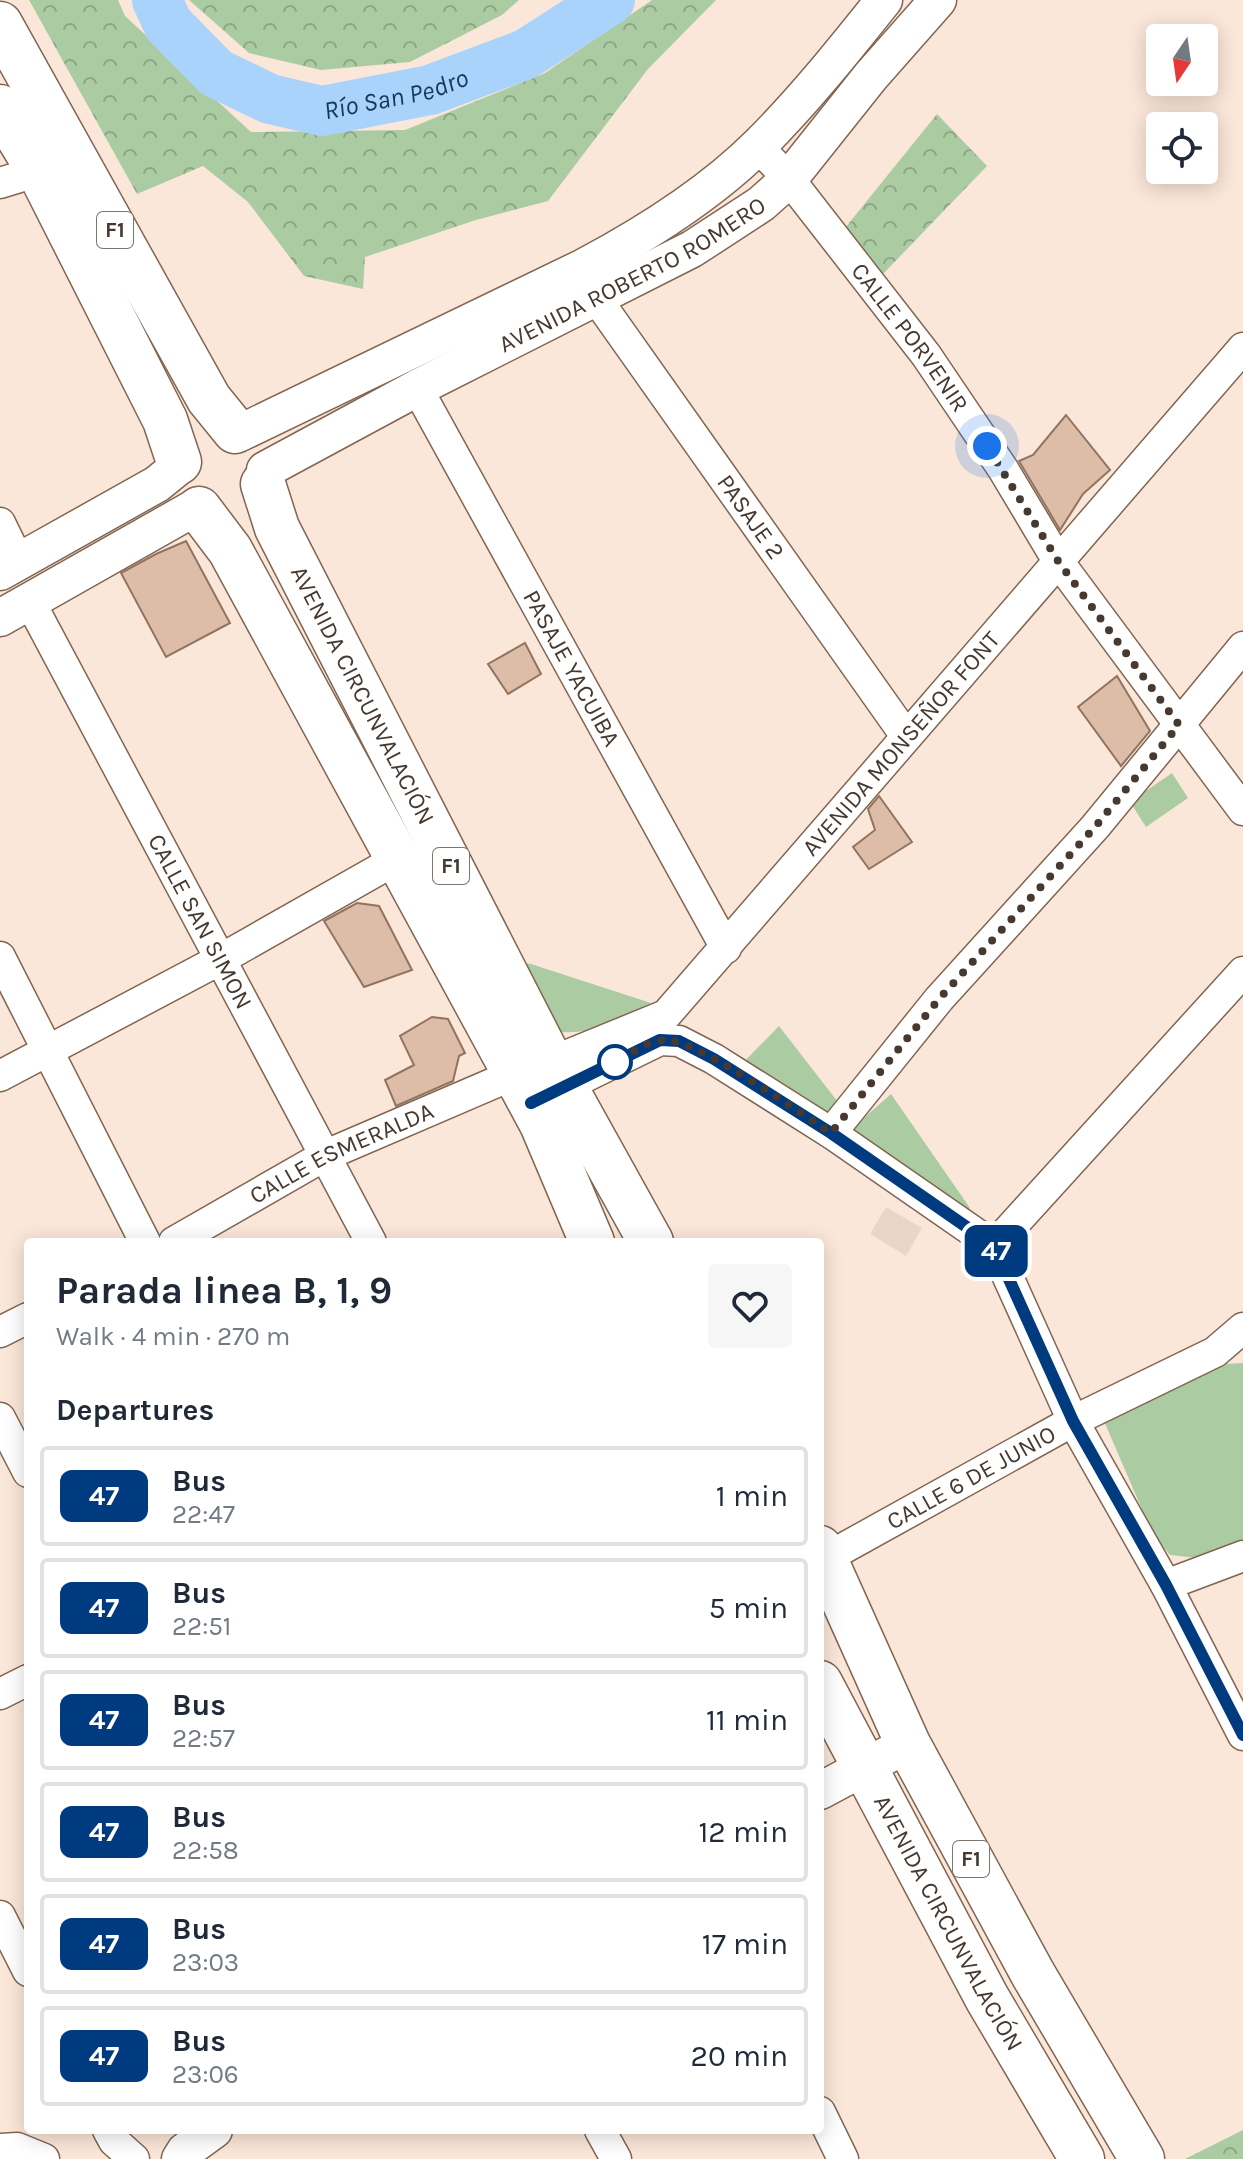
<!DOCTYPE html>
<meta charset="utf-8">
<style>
:root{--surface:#fff;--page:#f6f6f7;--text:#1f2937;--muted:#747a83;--line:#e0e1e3}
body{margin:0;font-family:Karla,sans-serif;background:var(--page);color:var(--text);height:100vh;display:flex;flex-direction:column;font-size:30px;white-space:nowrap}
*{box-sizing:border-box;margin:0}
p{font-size:26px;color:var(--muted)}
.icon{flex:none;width:44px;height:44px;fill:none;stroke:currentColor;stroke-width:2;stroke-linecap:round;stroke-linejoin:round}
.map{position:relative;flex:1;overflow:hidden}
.drawer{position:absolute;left:24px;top:1238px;width:800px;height:896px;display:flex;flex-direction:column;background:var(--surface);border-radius:8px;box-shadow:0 4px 20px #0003}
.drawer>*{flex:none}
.badge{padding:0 16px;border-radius:12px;font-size:28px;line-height:52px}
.needle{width:52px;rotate:193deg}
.tools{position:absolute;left:1146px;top:24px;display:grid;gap:16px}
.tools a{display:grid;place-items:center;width:72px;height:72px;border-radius:8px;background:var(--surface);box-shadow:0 4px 20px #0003;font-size:40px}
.you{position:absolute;width:40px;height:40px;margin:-20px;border:6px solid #fff;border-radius:50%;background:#1a73e8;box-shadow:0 0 0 12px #1a73e833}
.map>.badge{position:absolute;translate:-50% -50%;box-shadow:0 0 0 4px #fff}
h2{padding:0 32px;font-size:30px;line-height:72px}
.round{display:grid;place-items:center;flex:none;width:84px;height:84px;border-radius:8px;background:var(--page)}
.overview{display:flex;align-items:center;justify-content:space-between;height:136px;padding:0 32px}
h1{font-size:38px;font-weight:700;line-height:60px}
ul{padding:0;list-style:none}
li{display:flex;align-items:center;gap:24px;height:100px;margin:0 16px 12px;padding:0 16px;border:4px solid var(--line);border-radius:8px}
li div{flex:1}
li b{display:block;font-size:30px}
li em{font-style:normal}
li .badge{min-width:88px;font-weight:700;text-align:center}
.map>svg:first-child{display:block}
.education{fill:#ebd5ca}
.forest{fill:url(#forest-crowns)}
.park{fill:#abcca3}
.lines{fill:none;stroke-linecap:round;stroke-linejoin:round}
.river{stroke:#aad3fb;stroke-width:50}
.building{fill:#ddbda7;stroke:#91735f;stroke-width:2}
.minor-casing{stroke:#816551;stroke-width:33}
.tertiary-casing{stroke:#816551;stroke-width:39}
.trunk-casing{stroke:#816551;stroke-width:47}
.minor{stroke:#fff;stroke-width:30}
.tertiary{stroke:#fff;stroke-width:36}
.trunk{stroke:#fff;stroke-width:44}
.line-casing{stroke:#fff;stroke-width:18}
.line{stroke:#003b80;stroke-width:12}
.walk{stroke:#463930;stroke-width:8;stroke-dasharray:0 14.4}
.stop-dot{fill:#fff;stroke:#003b80;stroke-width:4}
.labels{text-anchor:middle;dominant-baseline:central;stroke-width:6;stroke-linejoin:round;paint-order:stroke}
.shield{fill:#fff;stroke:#7e746e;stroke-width:2}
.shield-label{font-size:22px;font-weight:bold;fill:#463930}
.street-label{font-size:24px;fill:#463930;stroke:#fff}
.water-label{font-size:26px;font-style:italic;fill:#14395a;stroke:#fff}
</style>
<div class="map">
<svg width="1243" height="2159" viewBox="0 0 1243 2159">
<defs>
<pattern id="forest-crowns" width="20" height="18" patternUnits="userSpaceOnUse" patternTransform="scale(2)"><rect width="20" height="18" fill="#abcca3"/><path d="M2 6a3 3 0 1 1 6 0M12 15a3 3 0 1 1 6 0" fill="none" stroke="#8da785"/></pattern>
</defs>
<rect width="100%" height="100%" fill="#fbe7d9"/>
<path class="education" d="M886,1207L922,1228L906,1256L870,1234Z"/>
<path class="forest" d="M29,0H118L125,16L251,132L405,130L545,73L652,0H716L648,69L548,201L476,220L365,257L363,289L304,276L248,202L203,166L137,194Z
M189,0H519L502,15L410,62L321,70L249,53Z
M937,114L987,166L883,274L845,228Z
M1243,2130V2159H1185Z"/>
<path class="park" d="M1172,773L1188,798L1146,827L1130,802Z
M511,961L531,964L651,1003C621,1020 585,1039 550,1030Z
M779,1026L841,1106L824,1126L736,1070Z
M891,1094L970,1208L966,1212L840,1139Z
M1243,1363V1540L1197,1558L1170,1555L1153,1535L1104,1421L1224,1364Z"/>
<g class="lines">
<path class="river" id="s1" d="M157,0L168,24L216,73L270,99L322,111L430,90L526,54L610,0"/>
</g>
<path class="building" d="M1066,415L1110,470L1083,494L1060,530L1019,461L1033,455Z
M186,541L230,623L166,657L121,573L156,554Z
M525,643L541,674L508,694L488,664Z
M1117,676L1150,731L1121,766L1078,707Z
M879,796L912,842L869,869L853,847L875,830L868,809Z
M357,903L379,906L412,970L364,987L324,921Z
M432,1017L448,1019L465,1053L459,1056L453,1081L396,1106L385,1080L414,1065L400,1036Z"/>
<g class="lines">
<defs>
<g id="minor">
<path id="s2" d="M758,147L789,179L926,355L1003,469L1058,561L1243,810"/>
<path d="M0,183L39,171"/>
<path id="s3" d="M596,298L906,736"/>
<path id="s4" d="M417,388L726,948"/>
<path d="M0,523L18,560"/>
<path id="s5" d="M30,602L371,1242"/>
<path d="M0,957L145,1242"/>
<path d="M0,1076L221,959L399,858"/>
<path d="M550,1094L660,1040L679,1041L714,1059L831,1133L994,1246L1073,1421L1166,1585L1243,1735"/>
<path d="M831,1133L939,999L1095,827L1243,647"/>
<path id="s6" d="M174,1242L324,1156L515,1074L551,1062L666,1015L1243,348"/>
<path d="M994,1246L1243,972"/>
<path d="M0,1332L28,1318"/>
<path d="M0,1418L28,1472"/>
<path id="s7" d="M826,1558L1073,1421L1215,1352L1243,1328"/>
<path d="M1166,1585L1243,1556"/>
<path d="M0,1694L28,1680"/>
<path d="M0,1916L28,1971"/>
<path d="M820,2112L843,2159"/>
<path d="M108,2130L114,2141L134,2159"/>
<path d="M600,2130L616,2159"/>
<path d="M0,2149L17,2148L44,2159"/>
</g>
<g id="tertiary">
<path d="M240,433L584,267C646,234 710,194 760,144C805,99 844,50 884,0"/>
<path id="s8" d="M265,470L417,388L692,249L761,204L789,179L871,76L938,0"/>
<path d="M0,572L157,484L178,467"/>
<path d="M0,618L196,507"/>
<path d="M820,1791L908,1744"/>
<path d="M180,2159L185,2151L214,2130"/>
</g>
<g id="trunk">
<path d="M0,24L209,399L235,431"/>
<path d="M0,107L39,171L165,420L179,462"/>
<path id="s9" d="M263,484L277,528L551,1062L651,1242"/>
<path d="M199,509L230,550L515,1074L542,1124L592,1242"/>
<path d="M820,1548L908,1744L1033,1974L1142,2159"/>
<path id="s10" d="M820,1683L987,1998L1082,2159"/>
</g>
</defs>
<use href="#minor" class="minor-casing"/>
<use href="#tertiary" class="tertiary-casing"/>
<use href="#trunk" class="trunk-casing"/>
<use href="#minor" class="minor"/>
<use href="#tertiary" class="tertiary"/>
<use href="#trunk" class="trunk"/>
</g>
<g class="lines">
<defs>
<path id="line" d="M531,1103L660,1040L679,1041L714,1059L831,1133L994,1246L1073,1421L1166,1585L1243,1735"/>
</defs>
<use href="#line" class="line-casing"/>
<use href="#line" class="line"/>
<path class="walk" d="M615,1062L612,1063C627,1056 647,1041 663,1040C695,1038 800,1113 831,1133L939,999L1095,827L1179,725L1058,561L987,446"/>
</g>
<circle class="stop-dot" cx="615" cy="1062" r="16"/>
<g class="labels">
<g class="shield">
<rect x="97" y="212" width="36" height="36" rx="6"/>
<rect x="433" y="848" width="36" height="36" rx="6"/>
<rect x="953" y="1841" width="36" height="36" rx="6"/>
</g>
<g class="shield-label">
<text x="115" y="230">F1</text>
<text x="451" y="866">F1</text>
<text x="971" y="1859">F1</text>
</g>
<g class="street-label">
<text stroke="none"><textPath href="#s8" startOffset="416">AVENIDA ROBERTO ROMERO</textPath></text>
<text stroke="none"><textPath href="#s2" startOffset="244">CALLE PORVENIR</textPath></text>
<text stroke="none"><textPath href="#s3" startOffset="268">PASAJE 2</textPath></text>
<text stroke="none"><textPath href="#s4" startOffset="320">PASAJE YACUIBA</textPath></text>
<text stroke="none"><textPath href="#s9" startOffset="234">AVENIDA CIRCUNVALACIÓN</textPath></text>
<text stroke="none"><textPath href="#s6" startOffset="902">AVENIDA MONSEÑOR FONT</textPath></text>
<text stroke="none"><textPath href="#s5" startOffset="362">CALLE SAN SIMON</textPath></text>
<text stroke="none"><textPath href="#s6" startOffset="190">CALLE ESMERALDA</textPath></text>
<text stroke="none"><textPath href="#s7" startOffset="166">CALLE 6 DE JUNIO</textPath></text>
<text stroke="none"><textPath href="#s10" startOffset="272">AVENIDA CIRCUNVALACIÓN</textPath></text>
</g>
<g class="water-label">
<text stroke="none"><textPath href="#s1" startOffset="284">Río San Pedro</textPath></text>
</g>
</g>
</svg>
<div class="tools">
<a><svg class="needle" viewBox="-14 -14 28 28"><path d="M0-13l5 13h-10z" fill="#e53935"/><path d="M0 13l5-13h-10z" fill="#747a83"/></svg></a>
<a><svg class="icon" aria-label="locate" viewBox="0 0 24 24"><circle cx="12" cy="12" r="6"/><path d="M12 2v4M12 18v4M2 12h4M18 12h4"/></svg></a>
</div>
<div class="you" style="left:987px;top:446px"></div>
<b class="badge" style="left:996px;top:1251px;background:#003b80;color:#fff">47</b>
<section class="drawer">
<div class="overview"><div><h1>Parada linea B, 1, 9</h1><p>Walk · 4 min · 270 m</p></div><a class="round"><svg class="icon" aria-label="heart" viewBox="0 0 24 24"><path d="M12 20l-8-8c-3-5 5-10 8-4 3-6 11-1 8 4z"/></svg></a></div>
<h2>Departures</h2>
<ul>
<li><span class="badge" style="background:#003b80;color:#fff">47</span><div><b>Bus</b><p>22:47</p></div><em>1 min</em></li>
<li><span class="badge" style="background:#003b80;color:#fff">47</span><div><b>Bus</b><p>22:51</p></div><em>5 min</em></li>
<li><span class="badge" style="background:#003b80;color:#fff">47</span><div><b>Bus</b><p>22:57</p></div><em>11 min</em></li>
<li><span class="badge" style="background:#003b80;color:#fff">47</span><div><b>Bus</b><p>22:58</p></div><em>12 min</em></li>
<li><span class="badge" style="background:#003b80;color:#fff">47</span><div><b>Bus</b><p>23:03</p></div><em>17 min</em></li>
<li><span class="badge" style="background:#003b80;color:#fff">47</span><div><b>Bus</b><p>23:06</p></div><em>20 min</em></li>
</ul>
</section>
</div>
